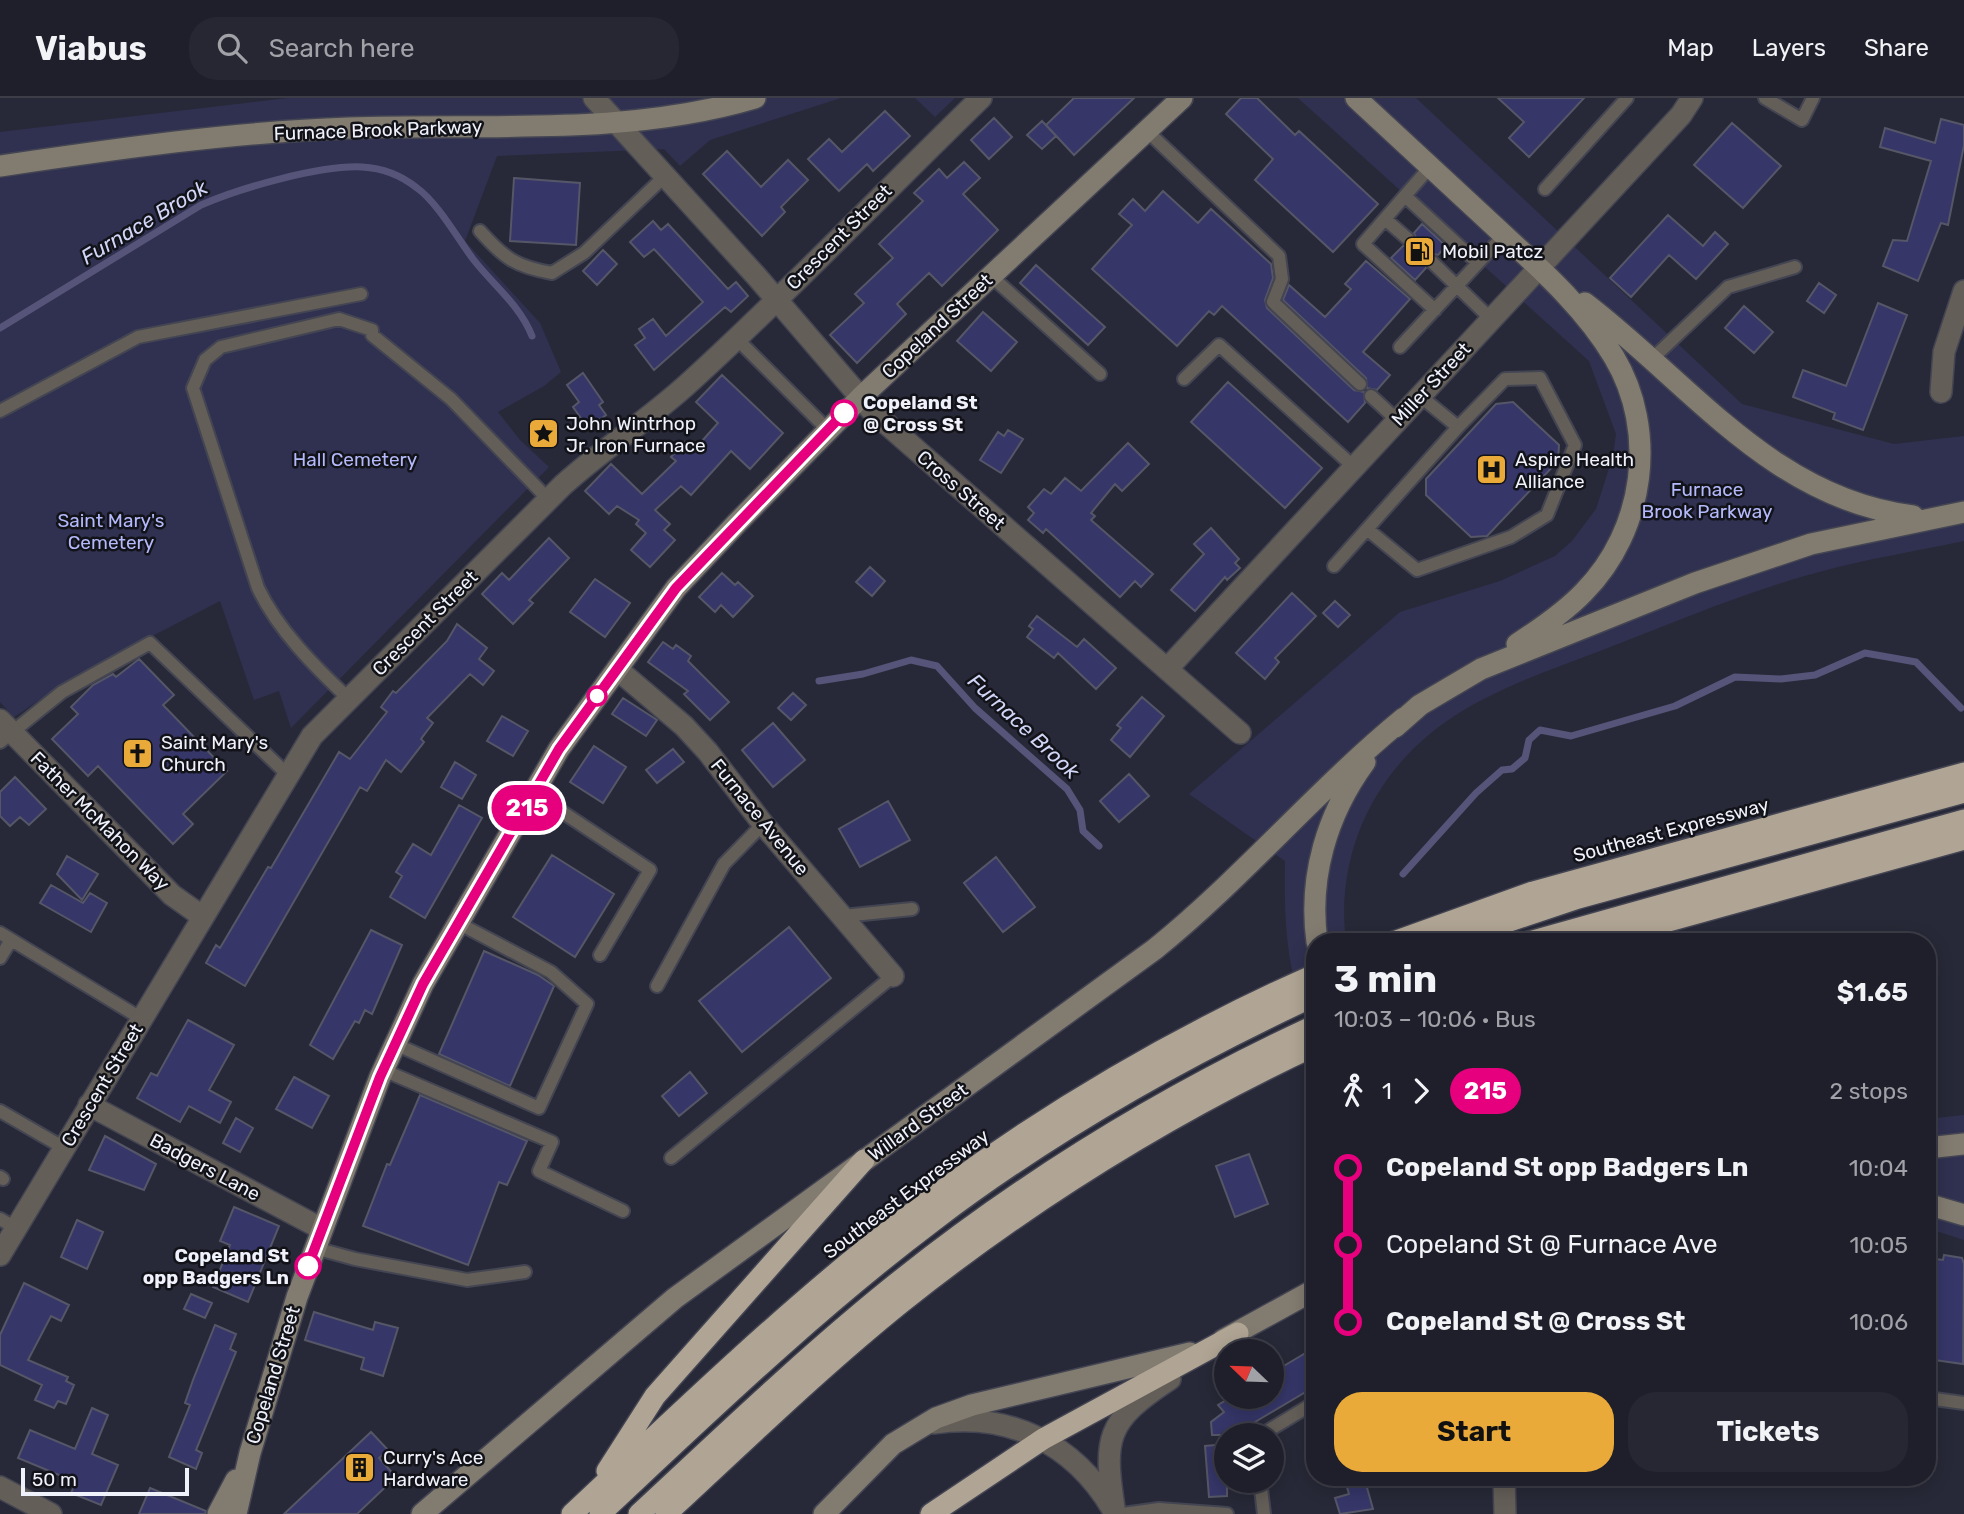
<!DOCTYPE html>
<meta charset="utf-8">
<style>
:root{--surface:#1e1f2a;--page:#262732;--text:#f1f3f6;--muted:#a1a2a8;--line:#3c3d47;--accent:#eaaa39}
body{margin:0;font-family:Rubik,sans-serif;background:var(--page);color:var(--text);height:100vh;display:flex;flex-direction:column;font-size:26px;white-space:nowrap}
*{box-sizing:border-box;margin:0}
p{font-size:23px;color:var(--muted)}
.icon{flex:none;width:38px;height:38px;fill:none;stroke:currentColor;stroke-width:2;stroke-linecap:round;stroke-linejoin:round}
.map{position:relative;flex:1;overflow:hidden}
.panel{position:absolute;left:1306px;top:835px;width:630px;height:553px;display:flex;flex-direction:column;background:var(--surface);border-radius:28px;box-shadow:0 4px 18px #0003,0 0 0 2px var(--line)}
.panel>*{flex:none}
.badge{padding:0 14px;border-radius:23px;font-size:24px;line-height:46px}
.needle{width:46px;rotate:293deg}
.controls{position:absolute;left:1214px;top:1241px;display:grid;gap:14px}
.controls a{display:grid;place-items:center;width:70px;height:70px;border-radius:50%;background:var(--surface);box-shadow:0 4px 18px #0003,0 0 0 2px var(--line);font-size:35px}
.scale{position:absolute;left:21px;bottom:18px;width:168px;box-sizing:border-box;padding-left:7px;border:4px solid #eff1fb;border-top:0;font-size:19px;line-height:24px;white-space:nowrap;color:#eff1fb;-webkit-text-stroke:5px #121219;paint-order:stroke}
.map>.badge{position:absolute;translate:-50% -50%;box-shadow:0 0 0 4px #fff}
.legs{display:flex;align-items:center;gap:10px;height:77px;padding:0 28px;font-size:23px}
.legs p{margin-inline-start:auto}
.overview{display:flex;align-items:center;justify-content:space-between;height:119px;padding:0 28px}
h1{font-size:38px;font-weight:700;line-height:52px}
.primary-button{display:flex;gap:14px;margin-top:auto;padding:14px 28px}
.primary-button a{flex:1;height:80px;border-radius:28px;background:var(--accent);color:#111;font-size:28px;font-weight:700;line-height:80px;text-align:center}
.primary-button a+a{background:var(--page);color:var(--text)}
ul{padding:0 28px;list-style:none}
li{display:flex;align-items:center;gap:24px;height:77px;font-size:26px}
li i{display:grid;place-items:center;width:10px;height:100%;margin:0 9px;background:currentColor}
li i::after{content:'';width:18px;height:18px;margin:-9px;border:5px solid;border-radius:50%;background:var(--surface)}
li p{margin-inline-start:auto}
li:first-child i{background:linear-gradient(#0000 50%,currentColor 0)}
li:last-child i{background:linear-gradient(currentColor 50%,#0000 0)}
header{display:flex;align-items:center;gap:42px;box-sizing:border-box;height:98px;padding:0 35px;background:var(--surface);border-bottom:2px solid var(--line)}
header strong{font-size:33px}
nav{display:flex;gap:38px;margin-inline-start:auto;font-size:24px}
.search{width:490px;height:63px;background:var(--page);display:flex;align-items:center;gap:18px;box-sizing:border-box;padding:0 24px;border-radius:28px;color:var(--muted);font-size:26px}
.map>svg:first-child{display:block}
.green{fill:#303150}
.lines{fill:none;stroke-linecap:round;stroke-linejoin:round}
.stream{stroke:#565478;stroke-width:7}
.building{fill:#363669;stroke:#555667;stroke-width:2}
.lane-casing{stroke:#444553;stroke-width:16}
.street-casing{stroke:#444553;stroke-width:24}
.secondary-casing{stroke:#444553;stroke-width:24}
.highway-casing{stroke:#444553;stroke-width:24}
.lane{stroke:#635e57;stroke-width:12}
.street{stroke:#635e57;stroke-width:21}
.secondary{stroke:#827b70;stroke-width:21}
.highway{stroke:#b0a594;stroke-width:21}
.line-1-casing{stroke:#fff;stroke-width:16}
.line-1{stroke:#e6007e;stroke-width:10}
.stop-1-dot{fill:#fff;stroke:#e6007e;stroke-width:3.5}
.labels{text-anchor:middle;dominant-baseline:central;stroke-width:5;stroke-linejoin:round;paint-order:stroke}
.street-label{font-size:19px;fill:#eff1fb;stroke:#121219}
.poi-label{font-size:19px;fill:#eff1fb;stroke:#121219;text-anchor:start}
.stop-label{font-size:19px;font-weight:bold;fill:#eff1fb;stroke:#121219;text-anchor:start}
.park-label{font-size:19px;fill:#b4b9fb;stroke:#121219}
.water-label{font-size:21px;font-style:italic;fill:#d1d5f6;stroke:#121219}
</style>
<header>
<strong>Viabus</strong>
<div class="search"><svg class="icon" aria-label="search" viewBox="0 0 24 24"><circle cx="10" cy="10" r="6"/><path d="M15 15l6 6"/></svg>Search here</div>
<nav><a>Map</a><a>Layers</a><a>Share</a></nav>
</header>
<div class="map">
<svg width="1964" height="1416" viewBox="0 0 1964 1416">
<rect width="100%" height="100%" fill="#282938"/>
<path class="green" d="M288,0H841L710,42L680,68L664,51L497,58L465,143L540,225L561,274L544,288L498,314L520,342L549,369L291,630L279,593L254,602L220,503L75,578L14,619L0,604V34Z
M915,0H955L935,19Z
M1298,0H1416L1742,306L1894,346L1964,338V443C1916,453 1867,461 1819,474C1744,494 1672,525 1600,553C1540,576 1474,597 1425,640C1366,691 1336,767 1346,843L1314,844V937C1286,880 1284,825 1285,763L1189,696L1400,514L1500,483L1555,458L1572,443L1596,411L1613,358L1616,336L1589,263Z
M1964,1017V1142L1927,1130V1021Z"/>
<g class="lines">
<path class="stream" d="M0,230L201,107C240,90 320,67 362,69C382,70 402,78 417,90C437,104 458,141 473,161C493,187 520,207 532,238
M819,583L863,576L911,562L937,568L975,610L1067,691L1080,712L1083,733L1099,748
M1403,776L1476,695L1502,672L1512,671L1525,660L1529,642L1540,632L1571,638L1675,608L1735,579L1781,581L1815,577L1865,555L1916,564L1961,610"/>
</g>
<path class="building" d="M1074,0H1134L1074,57L1046,27Z
M1241,0H1257L1295,37L1299,33L1378,106L1333,154L1255,82L1273,61L1226,16Z
M1498,0H1584L1529,59L1509,40L1524,24Z
M885,13L910,38L873,73L867,66L839,93L808,61L829,41L842,54Z
M994,20L1012,39L989,61L971,42Z
M1941,21L1964,27V47L1948,127L1941,125L1918,183L1883,168L1893,142L1907,143L1931,63L1880,49L1885,30L1935,45Z
M1042,23L1056,38L1042,51L1027,37Z
M1732,25L1781,68L1743,110L1694,67Z
M727,53L761,89L788,62L808,82L781,109L785,114L762,138L703,76Z
M964,64L980,80L963,96L998,132L942,188L929,175L897,206L906,216L857,265L830,237L864,205L855,196L893,160L879,146L923,103L914,95L939,71L947,80Z
M514,80L580,85L576,147L510,143Z
M1163,93L1198,125L1211,111L1271,166L1273,180L1265,202L1267,210L1354,292L1364,294L1365,305L1348,324L1222,208L1214,217L1209,213L1177,248L1092,171L1132,127L1119,116L1133,101L1145,113Z
M1668,117L1703,148L1715,134L1728,146L1696,181L1669,157L1631,199L1610,180Z
M653,123L661,132L668,126L728,191L736,184L748,198L731,214L725,209L654,272L635,247L645,240L639,231L653,221L666,238L703,204L654,151L644,159L630,144Z
M1422,126L1446,148L1438,157L1430,155L1425,158L1426,170L1415,182L1391,160L1403,148L1414,147L1417,142L1414,135Z
M603,152L617,166L597,187L583,173Z
M1366,163L1410,201L1363,254L1390,277L1377,292L1367,290L1366,280L1283,202L1289,187L1325,219L1351,191L1345,186Z
M1036,167L1105,229L1088,247L1020,185Z
M1819,185L1836,197L1824,215L1807,203Z
M1878,205L1907,217L1863,332L1833,321L1835,315L1793,299L1803,272L1846,288Z
M1744,208L1773,234L1754,255L1725,230Z
M983,214L1017,244L991,273L957,243Z
M583,275L603,304L599,307L606,317L588,330L573,309L579,304L567,287Z
M722,277L783,335L750,371L731,353L691,397L681,388L655,412L670,426L664,432L675,442L650,469L631,452L646,435L636,426L639,422L617,408L609,416L585,393L611,366L642,396L676,363L671,359L685,344L694,352L718,325L696,304Z
M1228,284L1322,370L1285,410L1191,324Z
M1513,304L1559,347L1558,363L1487,438L1471,439L1426,397V381L1496,306Z
M1008,332L1023,341L1001,375L980,362L998,334L1004,338Z
M1128,345L1149,366L1122,393L1115,386L1091,415L1095,418L1091,422L1153,476L1141,489L1135,483L1120,499L1046,431L1043,435L1028,422L1034,415L1028,409L1044,391L1051,396L1065,380L1081,393Z
M1211,430L1239,461L1235,465L1240,470L1227,482L1225,479L1195,513L1171,492L1204,456L1194,446Z
M549,440L569,460L529,502L533,505L513,526L482,496L502,475L509,482Z
M870,469L885,483L872,498L856,484Z
M722,475L735,487L738,484L753,498L733,519L721,507L715,514L699,499Z
M595,481L630,505L605,539L570,514Z
M1292,495L1316,518L1275,560L1279,564L1265,581L1236,555Z
M1335,503L1350,517L1338,529L1323,515Z
M1037,518L1077,549L1084,541L1116,570L1096,591L1058,555L1054,560L1027,539L1033,531L1029,528Z
M457,526L487,550L479,561L494,573L483,587L470,576L427,620L433,625L421,641L424,644L401,674L386,662L367,693L360,689L245,888L206,865L216,847L220,850L268,769L271,770L339,654L350,661L387,614L381,609L393,593L396,595L447,543Z
M663,544L673,551L676,547L691,558L688,563L729,604L710,622L684,596L688,593L648,564Z
M139,561L174,597L163,607L227,673L183,716L193,726L173,746L98,668L88,678L52,641L78,616L71,609L93,587L113,576L116,579Z
M793,595L806,607L791,622L778,610Z
M1142,599L1164,618L1130,659L1111,642L1121,630L1117,627Z
M623,600L657,622L646,638L612,616Z
M502,618L528,633L513,658L487,643Z
M773,625L805,662L773,689L742,652Z
M594,648L626,669L603,705L570,684Z
M673,651L684,664L657,685L646,672Z
M455,664L476,677L462,701L441,689Z
M1129,676L1149,698L1119,724L1100,703Z
M15,679L46,711L29,727L20,719L10,728L0,718V694Z
M888,703L910,742L860,769L839,731Z
M459,707L482,720L425,820L390,799L402,778L396,774L413,746L431,757Z
M552,757L614,796L575,859L513,819Z
M67,758L98,776L82,802L57,776Z
M996,759L1035,809L1003,834L964,785Z
M51,787L83,805L90,795L107,805L91,834L40,805Z
M789,829L831,880L742,954L699,903Z
M371,832L402,847L372,916L365,912L359,925L355,923L333,961L310,947Z
M484,853L538,877L554,888L510,988L439,956Z
M188,922L234,947L209,992L231,1004L220,1025L189,1008L180,1024L137,1000L151,975L157,978Z
M690,974L707,995L679,1018L662,998Z
M294,979L329,998L312,1030L276,1011Z
M420,997L527,1043L507,1087L499,1084L468,1167L363,1128L387,1066L390,1067Z
M236,1020L253,1030L240,1054L223,1045Z
M105,1038L156,1066L144,1092L89,1072Z
M1249,1056L1268,1106L1235,1119L1216,1068Z
M234,1109L279,1128L248,1204L213,1189L230,1147L220,1143Z
M77,1122L103,1134L87,1171L61,1159Z
M1944,1157L1962,1160L1964,1166L1963,1266L1927,1261V1160L1943,1162Z
M24,1185L69,1207L61,1223L51,1218L28,1262L68,1279L66,1283L74,1287L66,1306L58,1303L54,1310L35,1302L42,1287L0,1267V1237Z
M191,1196L212,1205L205,1220L184,1211Z
M314,1214L373,1232L375,1224L398,1230L383,1278L361,1271L364,1260L305,1242Z
M215,1227L236,1236L230,1251L236,1254L196,1352L202,1355L196,1371L169,1359L190,1307L185,1305L193,1282Z
M1314,1250V1289L1233,1337H1212L1211,1324L1224,1314L1218,1307L1233,1298H1272V1275Z
M92,1310L108,1317L92,1356L118,1367L101,1407L71,1395L76,1384L18,1360L30,1332L75,1351Z
M371,1334L388,1352L379,1360L396,1379L357,1416H284Z
M1227,1346V1398L1209,1399L1205,1348Z
M1344,1379H1364L1373,1411L1340,1416L1335,1400L1349,1396Z
M150,1390L206,1413L205,1416H139Z"/>
<g class="lines">
<defs>
<path id="lane" d="M1765,0L1802,22L1813,0
M1147,33L1279,158L1282,181L1273,204L1360,286
M1430,69L1363,146L1435,212
M1545,91L1627,0
M1405,98L1478,165
M1385,121L1408,141
M480,133C504,160 516,169 552,175L584,155L665,78
M1432,164L1491,221
M991,178L1100,276
M737,241L828,332
M1400,249L1504,137
M1652,261L1728,189L1795,169
M1184,281L1219,247L1354,369
M1371,298L1397,322
M0,313L138,239L361,196
M1367,431L1417,472L1511,439L1547,417L1575,347L1540,280L1505,281L1458,329
M1334,468L1458,329L1420,298
M349,601C315,569 278,532 258,490L193,290L205,262L221,249L339,221L372,232V237L451,301L549,402
M0,644L62,594L150,545L288,677
M535,696L650,772L600,857
M843,818L912,811
M0,835L142,921
M0,860L11,842
M657,888L724,766L763,726
M395,946L539,1010L587,906L551,874L460,826
M383,972L552,1044L539,1073L623,1113
M0,1013L64,1050
M671,1060L893,878
M0,1079L3,1081
M0,1121L16,1130
M315,1150L355,1161L467,1182L525,1174
M1927,1300L1964,1305
M1261,1337L1314,1305
M1260,1382L1264,1416
M1123,1416L1159,1411L1227,1416"/>
<path id="street" d="M594,0L758,180L873,314L1240,635
M1941,294L1944,254L1964,193
M617,571L684,628L708,654L763,726L893,878
M1167,571L1681,17L1692,0
M0,622L172,797L203,819
M89,1007L322,1131
M0,1157L312,638L563,387C604,350 651,320 691,283C791,192 884,94 981,0
M934,1325C1009,1314 1074,1345 1113,1412
M1504,1379L1505,1416
M0,1389L51,1416
M1115,1416C1103,1339 1105,1324 1170,1281"/>
<path id="secondary" d="M1356,0C1401,42 1447,84 1492,126C1536,167 1583,207 1614,259C1658,333 1645,432 1584,494C1565,514 1540,531 1517,546
M0,68C115,51 232,34 349,30C484,25 623,39 755,0
M1585,205C1691,286 1773,401 1913,418
M1395,629L1420,607L1481,571L1695,485L1811,446L1964,414
M1317,844C1308,779 1327,716 1365,664
M1927,1050L1964,1046
M1927,1106L1964,1117
M1223,1242L1314,1192
M218,1416L236,1382
M236,1416L250,1355L297,1199L380,979L423,886L559,651L676,490L737,425L860,300L1182,0
M422,1416L675,1200L1155,851C1243,780 1316,692 1404,620
M824,1416L893,1346L936,1320L972,1307L1190,1255"/>
<path id="highway" d="M1394,844L1533,794L1964,675
M1447,844L1578,800L1964,694
M1529,844L1964,722
M1593,844L1964,741
M607,1373L655,1298L864,1062
M572,1416C667,1327 762,1235 863,1153C1000,1043 1154,948 1314,877
M600,1416C708,1315 815,1212 933,1123C1050,1034 1181,960 1314,898
M639,1416C722,1339 804,1260 892,1189C1021,1085 1163,998 1314,928
M666,1416C744,1344 820,1270 902,1204C1029,1103 1167,1017 1314,948
M931,1416L1043,1341L1238,1235"/>
</defs>
<use href="#lane" class="lane-casing"/>
<use href="#street" class="street-casing"/>
<use href="#secondary" class="secondary-casing"/>
<use href="#highway" class="highway-casing"/>
<use href="#lane" class="lane"/>
<use href="#street" class="street"/>
<use href="#secondary" class="secondary"/>
<use href="#highway" class="highway"/>
</g>
<g class="lines">
<defs>
<path id="line-1" d="M308,1168L380,979L423,886L559,651L676,490L844,315"/>
</defs>
<use href="#line-1" class="line-1-casing"/>
<use href="#line-1" class="line-1"/>
</g>
<defs>
<symbol id="fuel-square" viewBox="-11 -11 22 22"><rect x="-9" y="-9" width="18" height="18" rx="4" fill="#eaaa39" stroke="#121219"/><path d="M-5.5-6h7V0h2V4h1.3V-2.5L3-4.5l.8-.8L6-3V5H2.5V1h-1V6h-7ZM-4.2-4.7v3.2H.2V-4.7Z" fill="#111"/></symbol>
<symbol id="sight-square" viewBox="-11 -11 22 22"><rect x="-9" y="-9" width="18" height="18" rx="4" fill="#eaaa39" stroke="#121219"/><path d="M0-6L1.8-2.2L6-1.7L2.9 1.2L3.7 5.4L0 3.3L-3.7 5.4L-2.9 1.2L-6-1.7L-1.8-2.2Z" fill="#111"/></symbol>
<symbol id="hospital-square" viewBox="-11 -11 22 22"><rect x="-9" y="-9" width="18" height="18" rx="4" fill="#eaaa39" stroke="#121219"/><path d="M-5-5h3v3.5h4V-5h3V5h-3V1.5h-4V5h-3Z" fill="#111"/></symbol>
<symbol id="church-square" viewBox="-11 -11 22 22"><rect x="-9" y="-9" width="18" height="18" rx="4" fill="#eaaa39" stroke="#121219"/><path d="M-1.2-6h2.4v3.5h3.3v2.4h-3.3V6h-2.4V-.1h-3.3v-2.4h3.3Z" fill="#111"/></symbol>
<symbol id="building-square" viewBox="-11 -11 22 22"><rect x="-9" y="-9" width="18" height="18" rx="4" fill="#eaaa39" stroke="#121219"/><path d="M-4-6H4V6H1V3H-1V6H-4ZM-2.5-4.3h1.7v1.8h-1.7ZM.8-4.3h1.7v1.8H.8ZM-2.5-1h1.7V.8h-1.7ZM.8-1h1.7V.8H.8Z" fill="#111"/></symbol>
</defs>
<g fill-rule="evenodd">
<use href="#fuel-square" x="1402" y="136" width="35" height="35"/>
<use href="#sight-square" x="526" y="318" width="35" height="35"/>
<use href="#hospital-square" x="1474" y="354" width="35" height="35"/>
<use href="#church-square" x="120" y="638" width="35" height="35"/>
<use href="#building-square" x="342" y="1352" width="35" height="35"/>
</g>
<g class="stop-1-dot">
<circle cx="844" cy="315" r="12"/>
<circle cx="597" cy="598" r="9"/>
<circle cx="308" cy="1168" r="12"/>
</g>
<g class="labels">
<g class="street-label">
<text transform="translate(378 32) rotate(-2)">Furnace Brook Parkway</text>
<text transform="translate(839 139) rotate(-45)">Crescent Street</text>
<text transform="translate(937 228) rotate(-43)">Copeland Street</text>
<text transform="translate(1431 286) rotate(-47)">Miller Street</text>
<text transform="translate(961 392) rotate(41)">Cross Street</text>
<text transform="translate(425 525) rotate(-45)">Crescent Street</text>
<text transform="translate(760 719) rotate(51)">Furnace Avenue</text>
<text transform="translate(100 723) rotate(45)">Father McMahon Way</text>
<text transform="translate(1671 732) rotate(-15)">Southeast Expressway</text>
<text transform="translate(102 987) rotate(-59)">Crescent Street</text>
<text transform="translate(918 1024) rotate(-36)">Willard Street</text>
<text transform="translate(205 1069) rotate(28)">Badgers Lane</text>
<text transform="translate(906 1096) rotate(-37)">Southeast Expressway</text>
<text transform="translate(273 1277) rotate(-73)">Copeland Street</text>
</g>
<g class="poi-label">
<text x="1442" y="153">Mobil Patcz</text>
<text x="566" y="325">John Wintrhop<tspan x="566" dy="22">Jr. Iron Furnace</tspan></text>
<text x="1515" y="361">Aspire Health<tspan x="1515" dy="22">Alliance</tspan></text>
<text x="161" y="644">Saint Mary's<tspan x="161" dy="22">Church</tspan></text>
<text x="383" y="1359">Curry's Ace<tspan x="383" dy="22">Hardware</tspan></text>
</g>
<g class="stop-label">
<text x="863" y="304">Copeland St<tspan x="863" dy="22">@ Cross St</tspan></text>
<text x="289" y="1157" text-anchor="end">Copeland St<tspan x="289" dy="22">opp Badgers Ln</tspan></text>
</g>
<g class="park-label">
<text x="355" y="361">Hall Cemetery</text>
<text x="1707" y="391">Furnace<tspan x="1707" dy="22">Brook Parkway</tspan></text>
<text x="111" y="422">Saint Mary's<tspan x="111" dy="22">Cemetery</tspan></text>
</g>
<g class="water-label">
<text transform="translate(144 124) rotate(-31)">Furnace Brook</text>
<text transform="translate(1024 628) rotate(43)">Furnace Brook</text>
</g>
</g>
</svg>
<div class="controls">
<a><svg class="needle" viewBox="-14 -14 28 28"><path d="M0-13l5 13h-10z" fill="#e53935"/><path d="M0 13l5-13h-10z" fill="#a1a2a8"/></svg></a>
<a><svg class="icon" aria-label="layers" viewBox="0 0 24 24"><path d="M12 4l9 5-9 5-9-5zM3 14l9 5 9-5"/></svg></a>
</div>
<div class="scale">50 m</div>
<b class="badge" style="left:527px;top:710px;background:#e6007e;color:#fff">215</b>
<section class="panel">
<div class="overview"><div><h1>3 min</h1><p>10:03 – 10:06 · Bus</p></div><b>$1.65</b></div>
<div class="legs"><svg class="icon" aria-label="walk" viewBox="0 0 24 24"><circle cx="13" cy="4" r="2"/><path d="M13 8l-2 6 4 7M11 14l-3 7M7 12l3-4h3l4 4"/></svg>1<svg class="icon" aria-label="forward" viewBox="0 0 24 24"><path d="M9 5l7 7-7 7"/></svg><b class="badge" style="background:#e6007e;color:#fff">215</b><p>2 stops</p></div>
<ul>
<li><i style="color:#e6007e"></i><b>Copeland St opp Badgers Ln</b><p>10:04</p></li>
<li><i style="color:#e6007e"></i><span>Copeland St @ Furnace Ave</span><p>10:05</p></li>
<li><i style="color:#e6007e"></i><b>Copeland St @ Cross St</b><p>10:06</p></li>
</ul>
<div class="primary-button"><a>Start</a><a>Tickets</a></div>
</section>
</div>
